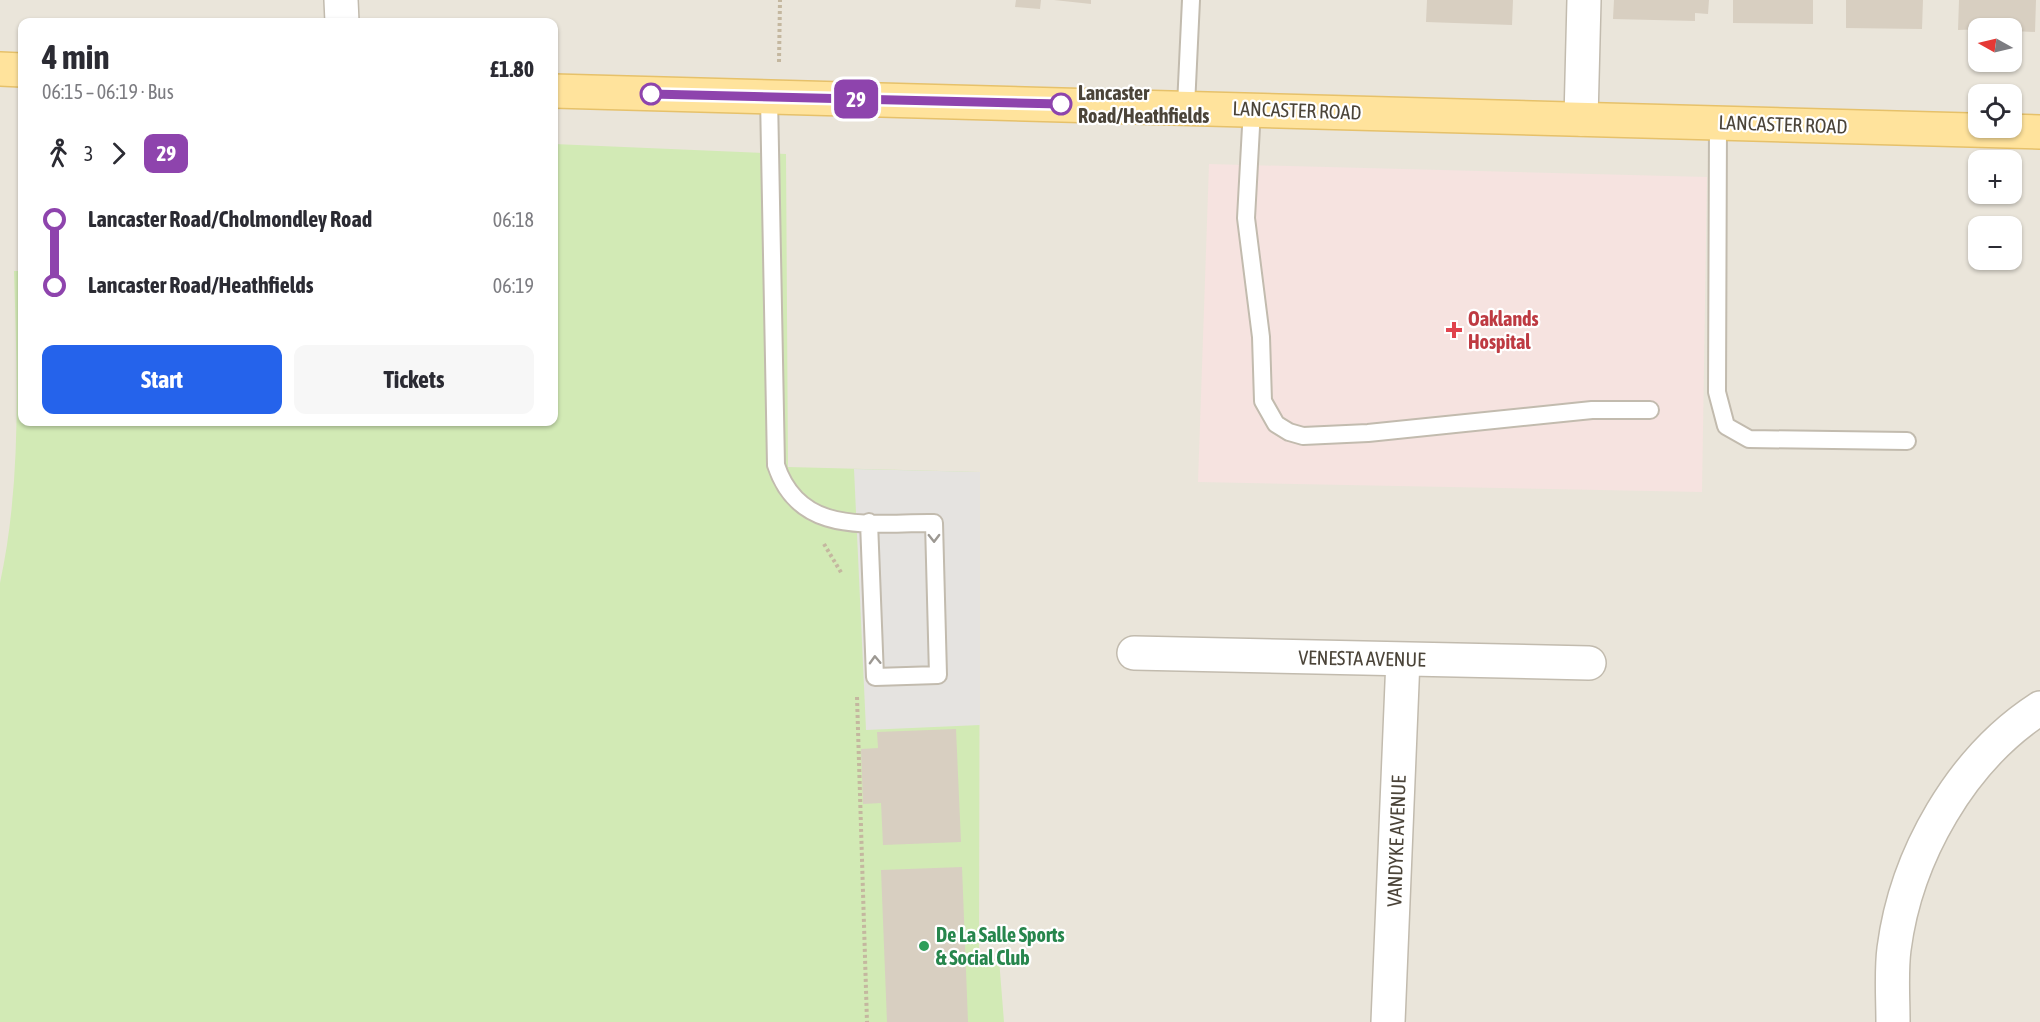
<!DOCTYPE html>
<meta charset="utf-8">
<style>
:root{--surface:#fff;--page:#f7f7f7;--text:#2b2b33;--muted:#7c7c81;--accent:#2563eb}
body{margin:0;font-family:"Asap Condensed",sans-serif;background:var(--page);color:var(--text);height:100vh;display:flex;flex-direction:column;font-size:22px;white-space:nowrap}
*{box-sizing:border-box;margin:0}
p{font-size:20px;color:var(--muted)}
.icon{flex:none;width:33px;height:33px;fill:none;stroke:currentColor;stroke-width:2;stroke-linecap:round;stroke-linejoin:round}
.map{position:relative;flex:1;overflow:hidden}
.side{position:absolute;left:18px;top:18px;width:540px;height:408px;display:flex;flex-direction:column;background:var(--surface);border-radius:12px;box-shadow:0 2px 4px #0004}
.side>*{flex:none}
.badge{padding:0 12px;border-radius:9px;font-size:21px;line-height:39px}
.needle{width:39px;rotate:278deg}
.fabs{position:absolute;left:1968px;top:18px;display:grid;gap:12px}
.fabs a{display:grid;place-items:center;width:54px;height:54px;border-radius:12px;background:var(--surface);box-shadow:0 2px 4px #0004;font-size:30px}
.map>.badge{position:absolute;translate:-50% -50%;box-shadow:0 0 0 3px #fff}
.legs{display:flex;align-items:center;gap:9px;height:66px;padding:0 24px;font-size:20px}
.legs p{margin-inline-start:auto}
.summary{display:flex;align-items:center;justify-content:space-between;height:102px;padding:0 24px}
h1{font-size:33px;font-weight:700;line-height:45px}
.primary-button{display:flex;gap:12px;margin-top:auto;padding:12px 24px}
.primary-button a{flex:1;height:69px;border-radius:12px;background:var(--accent);color:#fff;font-size:24px;font-weight:700;line-height:69px;text-align:center}
.primary-button a+a{background:var(--page);color:var(--text)}
ul{padding:0 24px;list-style:none}
li{display:flex;align-items:center;gap:21px;height:66px;font-size:22px}
li i{display:grid;place-items:center;width:9px;height:100%;margin:0 8px;background:currentColor}
li i::after{content:'';width:15px;height:15px;margin:-8px;border:4px solid;border-radius:50%;background:var(--surface)}
li p{margin-inline-start:auto}
li:first-child i{background:linear-gradient(#0000 50%,currentColor 0)}
li:last-child i{background:linear-gradient(currentColor 50%,#0000 0)}
.map>svg:first-child{display:block}
.residential{fill:#eae5da;fill-rule:evenodd}
.medical{fill:#f6e3e0}
.green{fill:#d2eab5}
.parking{fill:#e5e3e0}
.building{fill:#d8cfc1}
.lines{fill:none;stroke-linecap:round;stroke-linejoin:round}
.service-casing{stroke:#c2bbae;stroke-width:20}
.minor-casing{stroke:#c2bbae;stroke-width:36}
.primary-casing{stroke:#e6c16a;stroke-width:36}
.path{stroke:#c4b79f;stroke-width:4;stroke-dasharray:3 3;stroke-linecap:butt}
.service{stroke:#fff;stroke-width:16}
.minor{stroke:#fff;stroke-width:33}
.primary{stroke:#ffe39c;stroke-width:33}
.oneway{stroke:#9c9892}
.line-1-casing{stroke:#fff;stroke-width:14}
.line-1{stroke:#8e44ad;stroke-width:9}
.stop-1-dot{fill:#fff;stroke:#8e44ad;stroke-width:3}
.health-dot{fill:#e0444e;stroke:#fff;stroke-width:2}
.leisure-dot{fill:#2e9e5b;stroke:#fff;stroke-width:2}
.labels{text-anchor:middle;dominant-baseline:central;stroke-width:4.5;stroke-linejoin:round;paint-order:stroke}
.stop-label{font-size:20px;font-weight:bold;fill:#4b4439;stroke:#fff;text-anchor:start}
.street-label{font-size:20px;fill:#4b4439;stroke:#fff}
.health-label{font-size:20px;font-weight:bold;fill:#be3a42;stroke:#fff;text-anchor:start}
.leisure-label{font-size:20px;font-weight:bold;fill:#27864d;stroke:#fff;text-anchor:start}
</style>
<div class="map">
<svg width="2040" height="1022" viewBox="0 0 2040 1022">
<rect width="100%" height="100%" fill="#f6f3ec"/>
<path class="residential" d="M0,0H2040V1022H0ZM22,22H554V422H22ZM1978,28H2012V62H1978ZM1978,94H2012V128H1978ZM1978,160H2012V194H1978ZM1978,226H2012V260H1978Z"/>
<path class="medical" d="M1209,164L1707,177L1702,492L1198,482Z"/>
<path class="green" d="M554,144L786,154L788,467L980,472L979,958L999,959L1004,1022H0V583C22,481 17,375 14,271H22V422H554Z"/>
<path class="parking" d="M854,469L980,472V725L866,730Z"/>
<path class="building" d="M1016,0H1041L1040,9L1015,7Z
M1054,0H1091V4Z
M1427,0H1513L1512,25L1426,22Z
M1614,0H1709L1708,14L1695,13V21L1613,19Z
M1733,0H1813V24L1733,23Z
M1846,0H1923L1922,29L1846,28Z
M1959,0H2036L2035,32L2012,31V28L1958,30Z
M956,729L961,842L883,845L881,803L863,804L861,749L878,748L877,732Z
M962,867L968,1022H887L881,870Z"/>
<g class="lines">
<defs>
<path id="service" d="M769,97L776,465C800,538 872,522 934,523L938,675L875,677L869,522
M1186,106L1191,0
M1252,109L1246,218L1261,337L1263,401L1276,424L1289,432L1303,436L1368,433L1592,410H1650
M1718,122L1717,392L1726,426L1749,439L1907,441"/>
<path id="minor" d="M341,0L342,22
M1581,119L1584,0
M1134,653L1589,663
M1388,1022L1403,659
M1893,1022C1893,998 1891,972 1894,949C1906,856 1961,759 2040,708"/>
<path id="primary" d="M0,69L22,70
M554,91L2040,132"/>
</defs>
<use href="#service" class="service-casing"/>
<use href="#minor" class="minor-casing"/>
<use href="#primary" class="primary-casing"/>
<path class="path" d="M779,62L780,0
M824,544L842,574
M857,697L867,1022"/>
<use href="#service" class="service"/>
<use href="#minor" class="minor"/>
<use href="#primary" class="primary"/>
</g>
<defs><path id="oneway-chevron" d="M-2-3.5L2.5 0L-2 3.5" fill="none" stroke-width="1.6" stroke-linecap="round" stroke-linejoin="round" transform="scale(1.5)"/></defs>
<g class="oneway">
<use href="#oneway-chevron" transform="translate(934 538) rotate(89)"/>
<use href="#oneway-chevron" transform="translate(875 660) rotate(-92)"/>
</g>
<g class="lines">
<defs>
<path id="line-1" d="M651,94L1061,104"/>
</defs>
<use href="#line-1" class="line-1-casing"/>
<use href="#line-1" class="line-1"/>
</g>
<g class="stop-1-dot">
<circle cx="651" cy="94" r="10"/>
<circle cx="1061" cy="104" r="10"/>
</g>
<path class="health-dot" d="M1451 321h6v6h6v6h-6v6h-6v-6h-6v-6h6z"/>
<circle class="leisure-dot" cx="924" cy="946" r="6"/>
<g class="labels">
<g class="stop-label">
<text x="1078" y="92">Lancaster<tspan x="1078" dy="23">Road/Heathfields</tspan></text>
</g>
<g class="street-label">
<text transform="translate(1297 110) rotate(2)">LANCASTER ROAD</text>
<text transform="translate(1783 124) rotate(2)">LANCASTER ROAD</text>
<text transform="translate(1362 658) rotate(1)">VENESTA AVENUE</text>
<text transform="translate(1396 841) rotate(-88)">VANDYKE AVENUE</text>
</g>
<g class="health-label">
<text x="1468" y="318">Oaklands<tspan x="1468" dy="23">Hospital</tspan></text>
</g>
<g class="leisure-label">
<text x="936" y="934">De La Salle Sports<tspan x="936" dy="23">&amp; Social Club</tspan></text>
</g>
</g>
</svg>
<div class="fabs">
<a><svg class="needle" viewBox="-14 -14 28 28"><path d="M0-13l5 13h-10z" fill="#e53935"/><path d="M0 13l5-13h-10z" fill="#7c7c81"/></svg></a>
<a><svg class="icon" aria-label="locate" viewBox="0 0 24 24"><circle cx="12" cy="12" r="6"/><path d="M12 2v4M12 18v4M2 12h4M18 12h4"/></svg></a>
<a>+</a>
<a>−</a>
</div>
<b class="badge" style="left:856px;top:99px;background:#8e44ad;color:#fff">29</b>
<section class="side">
<div class="summary"><div><h1>4 min</h1><p>06:15 – 06:19 · Bus</p></div><b>£1.80</b></div>
<div class="legs"><svg class="icon" aria-label="walk" viewBox="0 0 24 24"><circle cx="13" cy="4" r="2"/><path d="M13 8l-2 6 4 7M11 14l-3 7M7 12l3-4h3l4 4"/></svg>3<svg class="icon" aria-label="forward" viewBox="0 0 24 24"><path d="M9 5l7 7-7 7"/></svg><b class="badge" style="background:#8e44ad;color:#fff">29</b></div>
<ul>
<li><i style="color:#8e44ad"></i><b>Lancaster Road/Cholmondley Road</b><p>06:18</p></li>
<li><i style="color:#8e44ad"></i><b>Lancaster Road/Heathfields</b><p>06:19</p></li>
</ul>
<div class="primary-button"><a>Start</a><a>Tickets</a></div>
</section>
</div>
